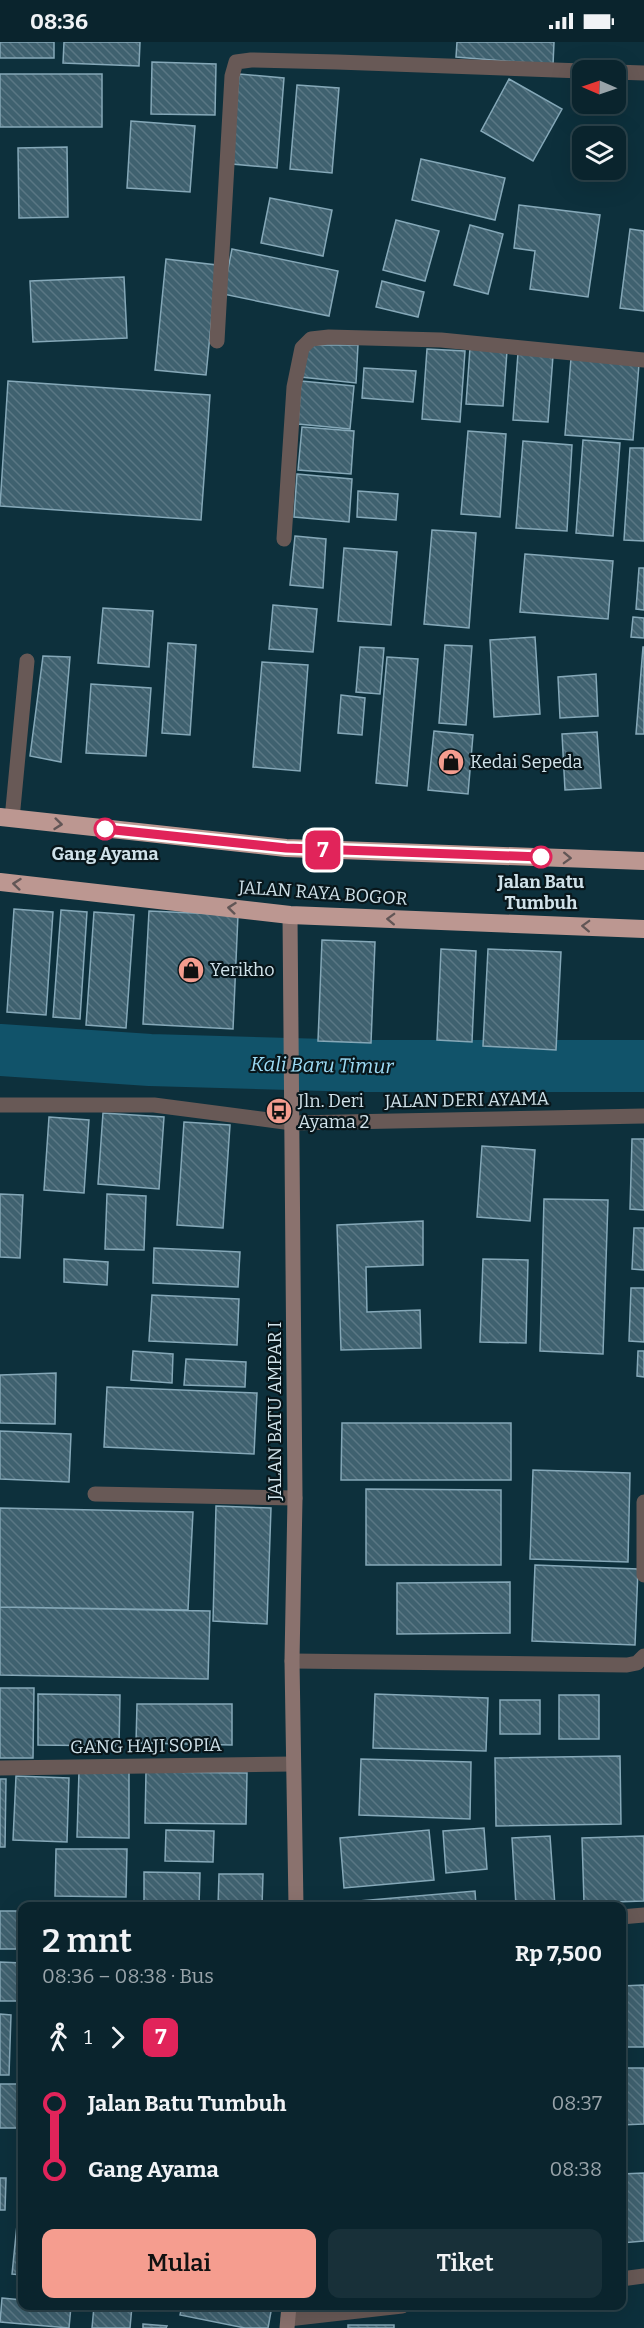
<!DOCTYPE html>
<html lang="id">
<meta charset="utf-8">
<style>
:root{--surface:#0a242d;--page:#183039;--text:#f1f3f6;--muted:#99a4aa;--line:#2a4149;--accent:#f59d8f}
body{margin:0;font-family:Bitter,serif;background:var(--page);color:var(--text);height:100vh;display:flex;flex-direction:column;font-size:22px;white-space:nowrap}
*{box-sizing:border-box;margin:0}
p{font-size:20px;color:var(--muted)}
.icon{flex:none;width:33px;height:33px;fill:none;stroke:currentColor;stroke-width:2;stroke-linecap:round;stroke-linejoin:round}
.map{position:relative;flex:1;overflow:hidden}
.drawer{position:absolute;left:18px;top:1860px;width:608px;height:408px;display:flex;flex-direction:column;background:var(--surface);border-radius:12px;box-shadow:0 6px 24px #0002,0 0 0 2px var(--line)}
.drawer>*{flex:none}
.badge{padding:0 12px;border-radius:9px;font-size:21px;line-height:39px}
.needle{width:39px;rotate:272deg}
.buttons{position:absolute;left:572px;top:18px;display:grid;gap:12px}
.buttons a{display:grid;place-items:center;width:54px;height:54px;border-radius:12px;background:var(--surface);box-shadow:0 6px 24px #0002,0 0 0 2px var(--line);font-size:30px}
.map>.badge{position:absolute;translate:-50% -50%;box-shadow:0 0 0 3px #fff}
.legs{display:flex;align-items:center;gap:9px;height:66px;padding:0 24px;font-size:20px}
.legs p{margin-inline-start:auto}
.summary{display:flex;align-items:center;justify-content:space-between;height:102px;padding:0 24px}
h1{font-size:33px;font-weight:600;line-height:45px}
.button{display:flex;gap:12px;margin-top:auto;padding:12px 24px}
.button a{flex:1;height:69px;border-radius:12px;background:var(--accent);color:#111;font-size:24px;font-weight:600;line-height:69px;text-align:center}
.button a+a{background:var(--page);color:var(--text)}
ul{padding:0 24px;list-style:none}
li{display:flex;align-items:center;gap:21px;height:66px;font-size:22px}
li i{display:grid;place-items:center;width:9px;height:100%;margin:0 8px;background:currentColor}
li i::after{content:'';width:15px;height:15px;margin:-8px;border:4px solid;border-radius:50%;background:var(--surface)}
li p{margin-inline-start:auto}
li:first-child i{background:linear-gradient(#0000 50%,currentColor 0)}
li:last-child i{background:linear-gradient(currentColor 50%,#0000 0)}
.status{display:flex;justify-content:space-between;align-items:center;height:42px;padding:0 30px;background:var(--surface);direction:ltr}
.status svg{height:16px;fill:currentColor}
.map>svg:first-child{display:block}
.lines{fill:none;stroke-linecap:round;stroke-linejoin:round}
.canal{stroke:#11536a;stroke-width:52}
.building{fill:url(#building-back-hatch);stroke:#85a8b8;stroke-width:1.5}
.lane{stroke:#685956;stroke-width:15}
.street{stroke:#685956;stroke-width:15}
.secondary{stroke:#8a726e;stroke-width:15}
.highway{stroke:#bc9791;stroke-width:18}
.oneway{stroke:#625656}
.line-1-casing{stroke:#fff;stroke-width:14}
.line-1{stroke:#e1245a;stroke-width:9}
.stop-1-dot{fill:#fff;stroke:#e1245a;stroke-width:3}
.labels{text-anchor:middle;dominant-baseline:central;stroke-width:4.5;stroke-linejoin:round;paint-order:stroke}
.poi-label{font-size:18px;fill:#d0e2ea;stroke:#08161b;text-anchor:start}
.stop-label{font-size:18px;font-weight:bold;fill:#d0e2ea;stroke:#08161b}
.street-label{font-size:18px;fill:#d0e2ea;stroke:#08161b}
.water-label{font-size:20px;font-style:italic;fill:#9ddbf5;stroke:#08161b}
</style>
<div class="status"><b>08:36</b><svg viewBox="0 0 49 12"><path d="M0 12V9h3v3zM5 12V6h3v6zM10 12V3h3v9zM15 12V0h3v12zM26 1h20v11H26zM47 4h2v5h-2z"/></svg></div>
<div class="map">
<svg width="644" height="2286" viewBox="0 0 644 2286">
<defs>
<pattern id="building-back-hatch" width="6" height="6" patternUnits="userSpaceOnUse" patternTransform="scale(1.5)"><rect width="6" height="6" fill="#3f616f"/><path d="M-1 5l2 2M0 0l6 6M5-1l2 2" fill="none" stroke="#5a7784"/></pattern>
</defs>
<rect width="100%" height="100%" fill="#0d303c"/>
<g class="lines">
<path class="canal" d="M0,1008L150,1018L362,1024H644"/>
</g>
<path class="building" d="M0,0H54V16H0Z
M64,0H140L139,24L63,21Z
M457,0H554L553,23L456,15Z
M152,20L216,22L215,73L151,72Z
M0,32H102V85H0Z
M239,32L284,36L277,126L232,122Z
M509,37L562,67L533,119L481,89Z
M297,43L339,46L332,131L290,127Z
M131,79L195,84L190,150L127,146Z
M67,105L68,175L19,176L18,106Z
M421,117L505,136L495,178L412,158Z
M270,156L332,168L323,214L261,201Z
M519,163L600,173L588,255L530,247L535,209L514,206Z
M396,178L439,189L425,239L383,228Z
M470,183L503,192L488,252L454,243Z
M630,187L644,189V269L620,266Z
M232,207L338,229L329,274L223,252Z
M166,217L217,223L206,333L155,328Z
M124,235L127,296L33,300L30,239Z
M382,239L424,250L418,275L376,265Z
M308,303H358L356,341L301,335Z
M470,306L507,309L503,364L466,362Z
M427,307L465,309L460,380L422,377Z
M518,311L553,314L548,380L513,378Z
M571,316L639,322L633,398L565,393Z
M364,326L416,329L413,360L362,356Z
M8,339L210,353L201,478L0,464Z
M301,339L354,344L350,387L298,382Z
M302,385L354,389L351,432L298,428Z
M468,389L506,392L500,475L461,472Z
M583,398L620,401L613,494L576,491Z
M523,399L572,403L567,489L516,486Z
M630,406H644V499L624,498Z
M297,432L352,437L349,480L294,475Z
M358,449L398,452L396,478L357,475Z
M432,488L476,491L469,586L424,582Z
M295,494L326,497L323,546L290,543Z
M344,506L397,510L391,583L338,579Z
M525,512L613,519L608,577L520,570Z
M639,526H644V568L636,567Z
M273,563L317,567L313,610L269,607Z
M103,566L153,569L149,625L98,621Z
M633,575L644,576V596L631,595Z
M535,595L540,672L494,675L490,598Z
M168,601L196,603L190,693L162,691Z
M445,603L472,604L466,683L439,681Z
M360,605L384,606L380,652L356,650Z
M643,605H644V692H636Z
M43,614L70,615L61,720L30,714Z
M387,615L418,617L407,744L376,741Z
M262,620L308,623L300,729L253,725Z
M596,632L598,674L560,676L558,635Z
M91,642L151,646L146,714L86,711Z
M341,653L365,656L362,693L338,691Z
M434,689L473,693L468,752L428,748Z
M597,690L601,746L565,748L562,692Z
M14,867L53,870L46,973L7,970Z
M61,868L87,870L80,977L53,975Z
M149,869L238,873L233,987L143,982Z
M94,870L134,873L126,986L86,983Z
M322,898L375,900L371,1001L318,999Z
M441,907L476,909L472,1000L437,998Z
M488,907L561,910L556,1008L483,1004Z
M103,1071L164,1075L159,1147L98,1142Z
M49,1075L89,1078L84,1151L44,1148Z
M184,1080L230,1083L223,1186L177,1183Z
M632,1097H644V1168L630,1167Z
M482,1104L535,1108L530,1179L477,1175Z
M0,1152L23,1153L20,1216L0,1215Z
M107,1152L146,1154L144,1208L105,1207Z
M544,1157L608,1158L603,1312L540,1309Z
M423,1179V1223L366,1225L367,1270L420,1268L421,1306L341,1308L337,1183Z
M634,1186H644V1228L632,1227Z
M154,1206L240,1210L238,1245L153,1241Z
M64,1217L108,1220L107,1243L64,1240Z
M483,1217L528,1218L526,1301L480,1300Z
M631,1246H644V1300L629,1299Z
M152,1253L239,1257L237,1303L149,1299Z
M133,1309L173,1312L172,1341L131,1338Z
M638,1309H644V1335L637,1334Z
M186,1317L246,1320L245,1345L184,1343Z
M56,1331L55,1382L0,1381V1333Z
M107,1345L257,1351L254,1412L104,1405Z
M342,1381H511V1438H341Z
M0,1389L71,1392L69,1440L0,1437Z
M533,1428L630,1431L628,1520L530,1517Z
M366,1447L501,1448V1523H366Z
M216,1464L271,1466L267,1582L213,1579Z
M0,1466L193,1470L188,1568L0,1565Z
M535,1523L638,1527L635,1603L532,1599Z
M510,1540V1591L397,1592V1541Z
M0,1565L210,1569L208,1637L0,1633Z
M0,1646H34L33,1716H0Z
M38,1652L120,1653L119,1704L38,1703Z
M375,1652L488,1656L486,1709L373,1706Z
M559,1653H599V1697H559Z
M500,1658H540V1692H500Z
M137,1662H232V1703L136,1701Z
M620,1714L621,1782L496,1784L495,1716Z
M361,1717L471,1720L470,1777L359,1773Z
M79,1729H129V1796L77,1795Z
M146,1730L247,1731L246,1782L145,1781Z
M16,1734L69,1736L67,1800L13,1798Z
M0,1737H6L5,1805H0Z
M484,1786L487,1827L446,1831L443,1789Z
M166,1788L214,1789L213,1820L165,1819Z
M429,1788L434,1838L344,1846L340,1796Z
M550,1794L555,1864H516L512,1796Z
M644,1794V1859L584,1861L582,1796Z
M56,1807H127L126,1855L55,1854Z
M144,1830L200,1831L199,1864H144Z
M219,1832H263L262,1864H218Z
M475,1849L476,1864H359V1859Z
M0,1869H22V1907H0Z
M0,1920L22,1921V1959H0Z
M644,1943V2005H621V1944Z
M0,1972L11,1973L9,2033H0Z
M621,2026H644V2082L621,2083Z
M0,2042H22V2086H0Z
M644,2131V2199L621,2201V2132Z
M0,2136H6L5,2168H0Z
M19,2163L22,2164V2233L12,2232Z
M2,2256L22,2258V2264H71L69,2286L0,2280Z
M94,2264H132L130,2286H92Z
M182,2264H272L268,2286H245L180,2273Z
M143,2282L167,2284L166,2286H143Z
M348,2283H394V2286H348Z"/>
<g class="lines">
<path class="lane" d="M12,777L27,619
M95,1452L295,1456"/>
<path class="street" d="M615,30L644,31
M217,299L232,34L236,20L251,18L337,20L582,29
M284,497L294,345L302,306L311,297L329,295L441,298L644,318
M0,1063H154L292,1081L644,1074
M644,1460V1533
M292,1619L627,1623L637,1621L644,1614
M0,1726L293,1722
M621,1875L644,1873
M621,2237L644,2234
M288,2277L402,2264"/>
<path class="secondary" d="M290,873L295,1456L292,1619L296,1864
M287,2286L289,2264"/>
<path class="highway" d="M0,775L286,806L644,819
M0,840L290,873L644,887"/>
</g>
<defs><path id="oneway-chevron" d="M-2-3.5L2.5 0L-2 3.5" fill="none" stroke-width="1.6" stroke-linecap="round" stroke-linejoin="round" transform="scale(1.5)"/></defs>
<g class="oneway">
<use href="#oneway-chevron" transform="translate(58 782) rotate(6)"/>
<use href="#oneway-chevron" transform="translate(567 816) rotate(2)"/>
<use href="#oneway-chevron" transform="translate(17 842) rotate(-174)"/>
<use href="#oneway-chevron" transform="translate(232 866) rotate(-174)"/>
<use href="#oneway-chevron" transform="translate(391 877) rotate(-178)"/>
<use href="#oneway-chevron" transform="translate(586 884) rotate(-178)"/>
</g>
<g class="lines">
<defs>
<path id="line-1" d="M105,787L286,806L541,815"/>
</defs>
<use href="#line-1" class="line-1-casing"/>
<use href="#line-1" class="line-1"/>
</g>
<defs>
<symbol id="shop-disc" viewBox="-11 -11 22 22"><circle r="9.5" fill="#f59d8f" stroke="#08161b"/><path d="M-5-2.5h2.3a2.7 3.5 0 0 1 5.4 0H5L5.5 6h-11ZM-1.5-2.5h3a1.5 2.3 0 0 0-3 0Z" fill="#111"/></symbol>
<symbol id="bus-disc" viewBox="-11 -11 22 22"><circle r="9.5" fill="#f59d8f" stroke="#08161b"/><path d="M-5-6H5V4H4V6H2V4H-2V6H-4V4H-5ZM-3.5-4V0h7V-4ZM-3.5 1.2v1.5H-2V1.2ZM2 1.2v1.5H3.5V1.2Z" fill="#111"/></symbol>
</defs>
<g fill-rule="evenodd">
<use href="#shop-disc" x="436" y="705" width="30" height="30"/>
<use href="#shop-disc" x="176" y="913" width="30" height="30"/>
<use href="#bus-disc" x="264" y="1054" width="30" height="30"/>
</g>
<g class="stop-1-dot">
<circle cx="105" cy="787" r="10"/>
<circle cx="541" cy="815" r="10"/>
</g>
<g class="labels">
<g class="poi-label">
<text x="470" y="720">Kedai Sepeda</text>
<text x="210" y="928">Yerikho</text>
<text x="298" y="1059">Jln. Deri<tspan x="298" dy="21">Ayama 2</tspan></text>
</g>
<g class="stop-label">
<text x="105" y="812">Gang Ayama</text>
<text x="541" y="840">Jalan Batu<tspan x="541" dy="21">Tumbuh</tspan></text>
</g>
<g class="street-label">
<text transform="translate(323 851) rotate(4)">JALAN RAYA BOGOR</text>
<text transform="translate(467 1058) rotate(-1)">JALAN DERI AYAMA</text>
<text transform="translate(275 1369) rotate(-90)">JALAN BATU AMPAR I</text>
<text transform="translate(146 1704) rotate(-1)">GANG HAJI SOPIA</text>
</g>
<g class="water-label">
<text transform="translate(322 1023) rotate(1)">Kali Baru Timur</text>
</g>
</g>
</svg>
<div class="buttons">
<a><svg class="needle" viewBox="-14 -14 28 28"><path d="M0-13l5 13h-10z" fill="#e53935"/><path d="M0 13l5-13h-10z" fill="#99a4aa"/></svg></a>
<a><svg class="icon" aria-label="layers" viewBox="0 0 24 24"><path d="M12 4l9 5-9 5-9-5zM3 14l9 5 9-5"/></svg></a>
</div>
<b class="badge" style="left:323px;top:808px;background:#e1245a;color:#fff">7</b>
<section class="drawer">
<div class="summary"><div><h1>2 mnt</h1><p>08:36 – 08:38 · Bus</p></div><b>Rp 7,500</b></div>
<div class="legs"><svg class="icon" aria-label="walk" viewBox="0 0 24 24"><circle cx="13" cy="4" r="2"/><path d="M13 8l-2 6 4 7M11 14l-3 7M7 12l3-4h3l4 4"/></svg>1<svg class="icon" aria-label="forward" viewBox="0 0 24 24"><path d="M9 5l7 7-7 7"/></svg><b class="badge" style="background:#e1245a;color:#fff">7</b></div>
<ul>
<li><i style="color:#e1245a"></i><b>Jalan Batu Tumbuh</b><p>08:37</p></li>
<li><i style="color:#e1245a"></i><b>Gang Ayama</b><p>08:38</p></li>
</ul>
<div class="button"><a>Mulai</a><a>Tiket</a></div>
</section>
</div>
